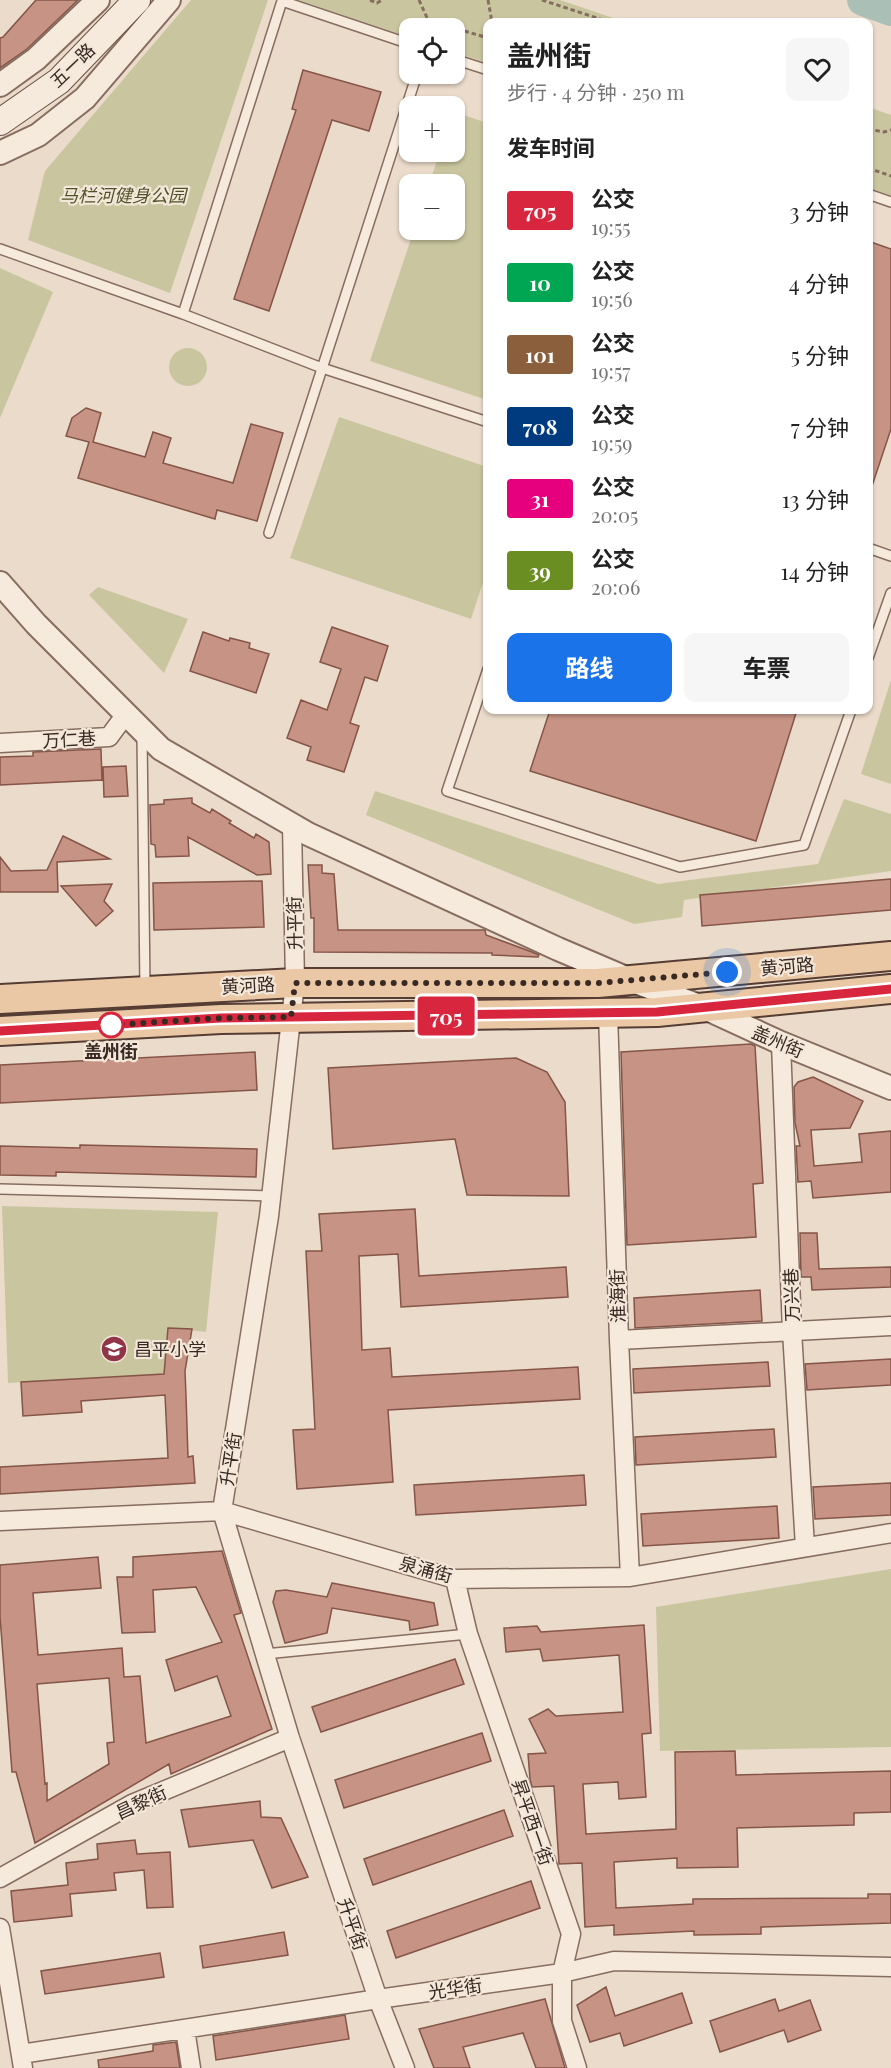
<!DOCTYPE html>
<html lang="zh">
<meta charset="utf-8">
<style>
:root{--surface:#fff;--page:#f6f6f6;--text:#222;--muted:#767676;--accent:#1a73e8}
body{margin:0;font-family:"Playfair Display","Noto Sans SC",serif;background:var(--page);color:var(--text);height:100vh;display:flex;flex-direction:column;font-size:22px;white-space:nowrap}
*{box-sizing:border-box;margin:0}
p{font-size:20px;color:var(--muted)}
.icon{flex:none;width:33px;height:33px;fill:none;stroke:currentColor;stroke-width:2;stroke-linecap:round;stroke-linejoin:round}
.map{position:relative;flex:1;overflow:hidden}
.side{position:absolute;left:483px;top:18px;width:390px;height:696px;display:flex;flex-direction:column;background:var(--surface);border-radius:12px;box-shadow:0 2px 4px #0004}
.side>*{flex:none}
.badge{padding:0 12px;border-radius:4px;font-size:21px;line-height:39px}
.controls{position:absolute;left:399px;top:18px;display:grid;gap:12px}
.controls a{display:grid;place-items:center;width:66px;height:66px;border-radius:12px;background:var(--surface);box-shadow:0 2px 4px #0004;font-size:30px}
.you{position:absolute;width:30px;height:30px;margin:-15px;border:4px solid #fff;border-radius:50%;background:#1a73e8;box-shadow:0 0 0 9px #1a73e833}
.map>.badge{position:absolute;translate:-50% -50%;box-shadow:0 0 0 3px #fff}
h2{padding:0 24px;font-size:22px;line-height:54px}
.round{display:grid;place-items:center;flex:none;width:63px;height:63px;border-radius:12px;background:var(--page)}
.head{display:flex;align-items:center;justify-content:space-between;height:102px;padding:0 24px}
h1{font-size:28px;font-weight:700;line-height:45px}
.primary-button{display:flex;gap:12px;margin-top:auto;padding:12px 24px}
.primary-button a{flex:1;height:69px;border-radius:12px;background:var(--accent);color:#fff;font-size:24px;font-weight:700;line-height:69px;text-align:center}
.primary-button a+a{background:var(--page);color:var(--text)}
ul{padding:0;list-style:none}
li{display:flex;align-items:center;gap:18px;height:72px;padding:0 24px}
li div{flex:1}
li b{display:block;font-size:22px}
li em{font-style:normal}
li .badge{min-width:66px;font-weight:700;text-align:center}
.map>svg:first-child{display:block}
.green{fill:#c9c69f}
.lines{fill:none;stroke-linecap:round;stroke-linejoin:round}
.river{stroke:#aac0b6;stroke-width:32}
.building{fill:#c69384;stroke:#845548;stroke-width:1.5;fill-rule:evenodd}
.service-casing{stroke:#866d60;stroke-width:12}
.minor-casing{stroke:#866d60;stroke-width:21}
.tertiary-casing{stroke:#866d60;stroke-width:26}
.secondary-casing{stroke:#684f43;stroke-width:28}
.primary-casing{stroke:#553d33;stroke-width:32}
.path{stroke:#866d60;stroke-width:3;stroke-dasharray:4.5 3;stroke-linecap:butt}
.service{stroke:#f6eadd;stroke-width:9}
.minor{stroke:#f6eadd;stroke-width:18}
.tertiary{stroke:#f6eadd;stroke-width:22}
.secondary{stroke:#f6eadd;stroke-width:26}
.primary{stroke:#eac8a6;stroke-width:28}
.line-casing{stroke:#fff;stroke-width:14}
.line{stroke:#d7263d;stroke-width:9}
.walk{stroke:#382922;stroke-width:6;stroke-dasharray:0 10.8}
.stop-dot{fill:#fff;stroke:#d7263d;stroke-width:3}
.labels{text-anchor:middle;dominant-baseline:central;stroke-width:4.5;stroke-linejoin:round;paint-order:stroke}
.street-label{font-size:18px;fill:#382922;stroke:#f3e7d9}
.park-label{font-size:18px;font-style:italic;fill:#50532a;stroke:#f3e7d9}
.stop-label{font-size:18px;font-weight:bold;fill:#382922;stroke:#f3e7d9}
.poi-label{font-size:18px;fill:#382922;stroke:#f3e7d9;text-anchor:start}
</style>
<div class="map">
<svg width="891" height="2068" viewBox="0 0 891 2068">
<rect width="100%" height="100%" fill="#ebdbca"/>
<path class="green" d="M191,0H268L170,293L28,240L45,171Z
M298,0H560L625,22H488L487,63L455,52L454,28H410L409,37Z
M868,107L891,115V196L869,188Z
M455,112L487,123V400L370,361L414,230H454V184H429L440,152H454Z
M0,268L53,292L0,418Z
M169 367a19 19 0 1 1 38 0a19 19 0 1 1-38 0Z
M339,417L487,467V570L471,619L290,558Z
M98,587L188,619L164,673L89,595Z
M891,680V784L861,774Z
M375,791L658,884L818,864L844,799L891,814V871L684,900L682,917L634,924L366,815Z
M2,1206L218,1212L206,1332L169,1328L164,1374L8,1383Z
M891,1569V1747L660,1751L656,1607Z"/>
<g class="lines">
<path class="river" d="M863,0L891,10"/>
</g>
<path class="building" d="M36,0H78L27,49L0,68V38L3,37Z
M303,70L381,92L369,131L332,120L269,311L234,299L296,110L292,109Z
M868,241L891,249V429L871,489H868Z
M86,408L101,413L93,442L145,457L153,432L171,438L163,463L233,483L251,424L283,433L257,521L217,510L215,519L78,478L89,442L66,436L72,418Z
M332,627L388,646L377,681L365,677L350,723L359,726L344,772L307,760L311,747L287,738L301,700L327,710L341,669L320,662Z
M203,632L229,641L230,638L250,643L249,648L269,654L256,693L190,671Z
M550,710H797L756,841L530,771Z
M101,749L102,780L0,785V757L33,756V752Z
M126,766L128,796L104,797L103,767Z
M192,798V803L210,813L212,809L231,821L229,823L254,838L256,834L269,842L271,874L257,875L188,837L189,856L156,857L155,845L151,844L150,805L164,804V800Z
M63,836L110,859L57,862L58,892H0V857L11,871L47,870Z
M308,865H322V873L334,874L338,930H485L486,935L532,952L539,955L538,957L492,955V953L314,952V918H311Z
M891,879V910L702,926L700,895Z
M262,881L264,927L154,930L153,883Z
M112,884L104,901L113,911L96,926L61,886Z
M751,1044L755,1046L763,1183L753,1184L756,1237L627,1245L621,1052Z
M255,1052L257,1090L0,1103V1065Z
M516,1058L547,1072L565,1102L569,1196L467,1195L455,1139L333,1149L328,1068Z
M813,1077L863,1101L850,1128L811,1130L814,1166L862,1162L859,1134L891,1131V1192L813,1198L811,1181L798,1182L796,1146H800L795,1123L794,1087L798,1082Z
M80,1145L257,1149L256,1177L56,1172V1176L0,1175V1146L80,1148Z
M415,1209L419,1276L566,1267L568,1297L401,1307L398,1254L359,1256L362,1350L390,1348L392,1377L578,1367L580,1399L388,1410L393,1482L297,1489L293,1430L315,1429L306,1251H322L319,1214Z
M800,1233H817L819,1269L891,1267V1287L812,1290L811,1277H801Z
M760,1290L762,1321L635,1328L634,1298Z
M168,1328L192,1329L185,1371L186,1396L188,1457L193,1456L195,1483L0,1494V1467L168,1458L165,1395L81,1401L82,1412L23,1416L21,1382L164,1374Z
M891,1359V1385L807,1390L805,1364Z
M768,1362L770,1386L634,1393L633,1369Z
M774,1429L776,1457L636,1465L635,1437Z
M584,1475L586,1505L416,1515L414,1485Z
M891,1483V1515L815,1519L813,1487Z
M777,1506L779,1538L643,1546L641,1514Z
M222,1551L241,1613L234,1615L272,1729L171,1774L169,1764L35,1843L16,1772H12L0,1617V1565L98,1557L101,1588L33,1593L38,1655L122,1648L124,1677L140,1676L146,1743L231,1716L217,1676L175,1691L166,1660L222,1642L196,1587L153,1590L155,1632L122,1633L117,1577H133V1557ZM109,1678L114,1742L107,1743L109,1764L47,1801V1783L45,1784L37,1684Z
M332,1583L434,1603L438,1625L410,1630L409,1621L332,1608L327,1633L285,1643L273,1602L276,1591L286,1590L327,1597Z
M644,1625L651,1733L642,1734L646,1797L619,1799L618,1782L583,1784L586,1834L676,1829L675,1752L735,1751L736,1775L891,1771V1812L854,1813V1825L737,1828L738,1867L677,1868V1858L614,1862L616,1908L693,1904V1899L868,1898V1894H891V1923L761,1927V1934L694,1935V1931L614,1935V1925L585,1927L582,1863L559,1864L554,1786L532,1787L530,1779L528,1754L546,1753L529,1719L548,1709L556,1716L623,1712L619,1655L543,1661L540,1649L506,1652L504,1628L537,1626L541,1632Z
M455,1659L464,1684L321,1732L312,1707Z
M482,1733L491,1761L344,1808L335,1780Z
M260,1801L261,1817L281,1818L308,1877L272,1888L253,1840L189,1847L181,1810Z
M504,1810L513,1836L373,1885L364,1859Z
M135,1840L137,1854L170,1852L173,1907L147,1908L144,1870L114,1873L116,1890L70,1894L72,1916L14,1922L11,1891L68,1885L66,1863L98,1859L97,1844Z
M531,1881L540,1908L396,1958L387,1931Z
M284,1932L288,1955L203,1968L200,1946Z
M160,1953L164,1977L45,1994L41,1971Z
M606,1987L615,2016L682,1993L692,2023L624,2046L620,2033L590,2042L577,2005Z
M545,1999L565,2068H536L523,2033L463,2047L470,2068H434L419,2029Z
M775,1999L779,2011L810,2000L821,2030L788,2042L784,2030L720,2052L710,2021Z
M345,2015L349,2039L216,2060L213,2036Z
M176,2042L180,2068H99L98,2060L153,2051V2045Z"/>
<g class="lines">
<defs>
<path id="service" d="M454,59L488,70
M868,194L891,202
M0,249L183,314L322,368L488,422
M183,314L282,1L410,44
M269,533L417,74
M868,548L891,556
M868,658L891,593
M488,669L447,791L680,867L804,845L851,710
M142,735L145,988
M0,1189L271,1196
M265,1654L468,1634"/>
<path id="minor" d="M0,743L109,737L126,714
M292,824L295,983L269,1216L222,1511L290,1738L378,1999L405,2068
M608,1014L619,1340L630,1577
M781,1043L792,1331L805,1547
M619,1340L891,1326
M0,1521L222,1511L455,1579L630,1577L891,1533
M455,1579L468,1634L571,1934L562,1973V2021L577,2068
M0,1878L132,1804L290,1738
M0,1928L23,2068
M185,2029L191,2068
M21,2054L378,1999L562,1973L614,1961L891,1967"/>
<path id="tertiary" d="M0,85L36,59L98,0
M0,153L38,135L85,98L169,0
M0,583L36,624L161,749L308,834L558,949L633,981L705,1008L781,1043L891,1088"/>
<path id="secondary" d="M0,122L59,81L137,0"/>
<path id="primary" d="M0,999L295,983H598L891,956
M0,1031L221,1019L657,1012L891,989"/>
</defs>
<use href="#service" class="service-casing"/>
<use href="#minor" class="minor-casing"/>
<use href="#tertiary" class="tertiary-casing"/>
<use href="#secondary" class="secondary-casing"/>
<use href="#primary" class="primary-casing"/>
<path class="path" d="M370,0L377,3L382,0
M419,0L428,20L488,38
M488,0L492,22
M542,0L609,22
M868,129L884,132L891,130
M868,168L891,176"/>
<use href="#service" class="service"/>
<use href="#minor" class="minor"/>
<use href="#tertiary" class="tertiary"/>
<use href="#secondary" class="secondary"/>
<use href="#primary" class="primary"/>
</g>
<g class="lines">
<defs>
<path id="line" d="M0,1031L221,1018L657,1012L891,989"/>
</defs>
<use href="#line" class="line-casing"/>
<use href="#line" class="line"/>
<path class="walk" d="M111,1025L221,1018L291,1017L295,983H598L727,972"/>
</g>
<defs>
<symbol id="school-disc" viewBox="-11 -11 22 22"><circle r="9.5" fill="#903547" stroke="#f3e7d9"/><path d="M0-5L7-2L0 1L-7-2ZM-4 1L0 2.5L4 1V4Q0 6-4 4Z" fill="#fff"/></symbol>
</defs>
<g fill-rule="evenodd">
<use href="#school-disc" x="99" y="1334" width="30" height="30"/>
</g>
<circle class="stop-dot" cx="111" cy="1025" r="12"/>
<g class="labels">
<g class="street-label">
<text transform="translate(72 65) rotate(-44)">五一路</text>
<text transform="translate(69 739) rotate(-3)">万仁巷</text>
<text transform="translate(294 923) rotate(-91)">升平街</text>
<text transform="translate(787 966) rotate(-5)">黄河路</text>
<text transform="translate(248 985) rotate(-3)">黄河路</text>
<text transform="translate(778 1041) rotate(23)">盖州街</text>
<text transform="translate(791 1295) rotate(-92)">万兴巷</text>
<text transform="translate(617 1296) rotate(-92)">淮海街</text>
<text transform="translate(230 1459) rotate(-81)">升平街</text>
<text transform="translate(426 1569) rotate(15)">泉涌街</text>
<text transform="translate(141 1802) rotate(-25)">昌黎街</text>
<text transform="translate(533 1822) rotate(71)">昇平西一街</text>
<text transform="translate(353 1924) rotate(71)">升平街</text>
<text transform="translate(455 1988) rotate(-8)">光华街</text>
</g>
<g class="park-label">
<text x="123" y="195">马栏河健身公园</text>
</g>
<g class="stop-label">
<text x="111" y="1051">盖州街</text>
</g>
<g class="poi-label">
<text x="134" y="1349">昌平小学</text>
</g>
</g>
</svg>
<div class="controls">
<a><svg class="icon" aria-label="locate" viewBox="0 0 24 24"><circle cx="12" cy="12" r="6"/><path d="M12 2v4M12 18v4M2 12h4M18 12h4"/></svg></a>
<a>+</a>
<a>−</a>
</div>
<div class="you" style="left:727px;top:972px"></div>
<b class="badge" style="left:446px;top:1016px;background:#d7263d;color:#fff">705</b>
<section class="side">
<div class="head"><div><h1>盖州街</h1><p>步行 · 4 分钟 · 250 m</p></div><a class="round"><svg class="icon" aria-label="heart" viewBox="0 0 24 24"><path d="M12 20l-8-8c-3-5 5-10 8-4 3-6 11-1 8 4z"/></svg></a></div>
<h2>发车时间</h2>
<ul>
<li><span class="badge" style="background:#d7263d;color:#fff">705</span><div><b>公交</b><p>19:55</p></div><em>3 分钟</em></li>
<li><span class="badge" style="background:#00a651;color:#fff">10</span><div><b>公交</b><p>19:56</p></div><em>4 分钟</em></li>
<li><span class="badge" style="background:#8b5e3c;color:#fff">101</span><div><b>公交</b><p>19:57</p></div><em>5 分钟</em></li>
<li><span class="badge" style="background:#003b80;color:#fff">708</span><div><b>公交</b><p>19:59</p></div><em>7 分钟</em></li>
<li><span class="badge" style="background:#e6007e;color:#fff">31</span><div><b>公交</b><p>20:05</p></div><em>13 分钟</em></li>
<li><span class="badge" style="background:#6b8e23;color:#fff">39</span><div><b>公交</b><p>20:06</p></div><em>14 分钟</em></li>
</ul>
<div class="primary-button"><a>路线</a><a>车票</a></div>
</section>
</div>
